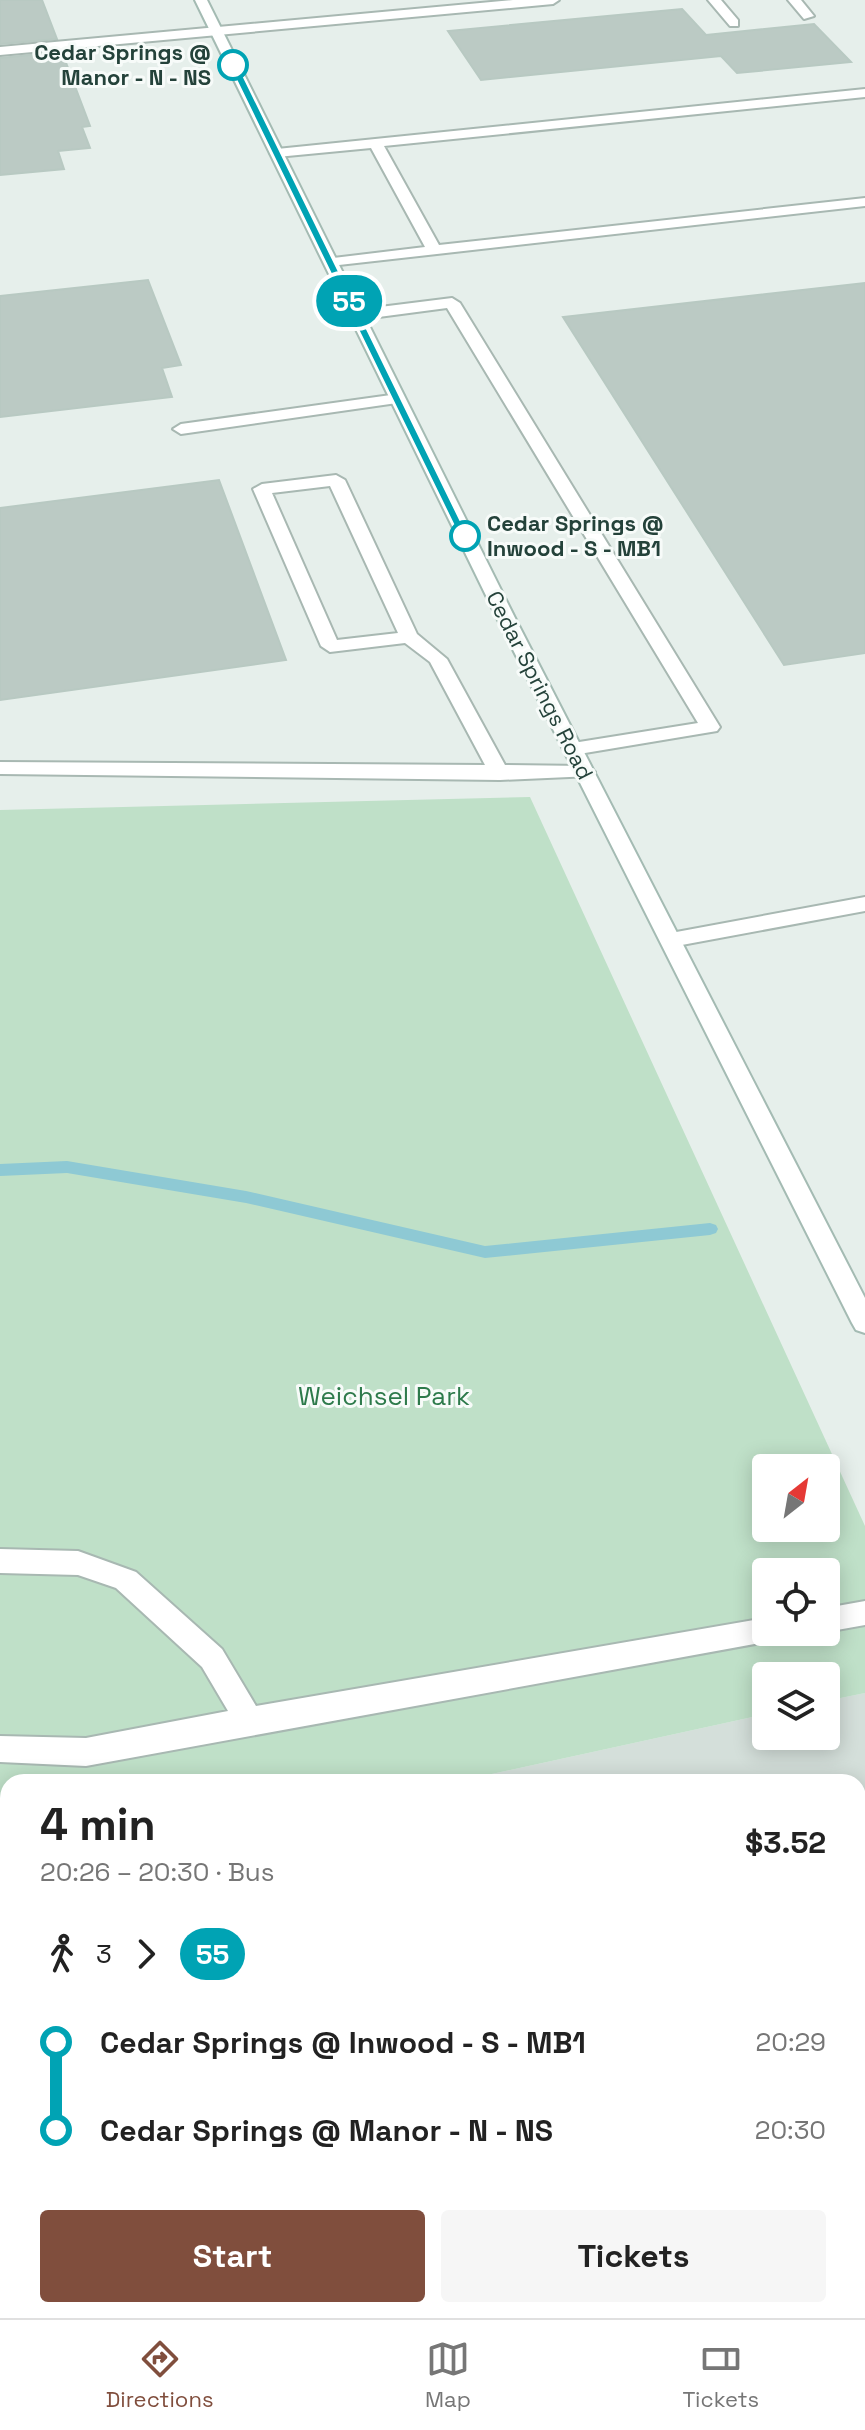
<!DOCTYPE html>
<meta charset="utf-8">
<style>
:root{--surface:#fff;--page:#f6f6f6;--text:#222;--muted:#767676;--line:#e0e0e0;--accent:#804e3d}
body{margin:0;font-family:"Space Grotesk",sans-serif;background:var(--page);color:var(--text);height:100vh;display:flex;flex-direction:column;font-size:30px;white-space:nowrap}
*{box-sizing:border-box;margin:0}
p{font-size:26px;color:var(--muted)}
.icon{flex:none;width:44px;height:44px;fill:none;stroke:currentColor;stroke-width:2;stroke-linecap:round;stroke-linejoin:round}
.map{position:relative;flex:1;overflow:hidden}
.sheet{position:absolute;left:0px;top:1774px;width:866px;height:544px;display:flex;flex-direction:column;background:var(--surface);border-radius:24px 24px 0 0;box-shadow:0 4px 20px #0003}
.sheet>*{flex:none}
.badge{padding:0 16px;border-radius:26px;font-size:28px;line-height:52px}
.needle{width:52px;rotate:31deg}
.tools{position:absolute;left:752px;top:1454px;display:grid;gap:16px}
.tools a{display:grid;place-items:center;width:88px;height:88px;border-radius:8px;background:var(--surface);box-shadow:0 4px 20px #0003;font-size:40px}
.map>.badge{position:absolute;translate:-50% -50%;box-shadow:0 0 0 4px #fff}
.legs{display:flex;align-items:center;gap:12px;height:88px;padding:0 40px;font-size:26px}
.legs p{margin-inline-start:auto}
.summary{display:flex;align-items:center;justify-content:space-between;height:136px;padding:0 40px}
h1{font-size:44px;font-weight:700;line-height:60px}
.button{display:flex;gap:16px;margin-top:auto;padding:16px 40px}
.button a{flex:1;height:92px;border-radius:8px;background:var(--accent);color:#fff;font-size:32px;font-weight:700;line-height:92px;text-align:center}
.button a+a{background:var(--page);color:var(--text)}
ul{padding:0 40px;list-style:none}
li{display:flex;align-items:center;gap:28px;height:88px;font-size:30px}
li i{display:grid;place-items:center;width:12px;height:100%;margin:0 10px;background:currentColor}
li i::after{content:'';width:20px;height:20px;margin:-10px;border:6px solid;border-radius:50%;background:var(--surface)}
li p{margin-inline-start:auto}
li:first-child i{background:linear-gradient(#0000 50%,currentColor 0)}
li:last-child i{background:linear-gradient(currentColor 50%,#0000 0)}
.tab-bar{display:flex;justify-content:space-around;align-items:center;height:112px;border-top:2px solid var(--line);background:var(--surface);font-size:22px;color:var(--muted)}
.tab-bar a{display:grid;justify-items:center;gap:4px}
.tab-bar .selected{color:var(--accent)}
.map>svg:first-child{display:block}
.built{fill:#d4dfda}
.green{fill:#bfe0c8;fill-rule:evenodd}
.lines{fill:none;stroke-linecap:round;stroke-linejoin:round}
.stream{fill:#8ec9d4;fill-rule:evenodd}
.building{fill:#bbcac4;stroke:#b8c9c2;stroke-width:2}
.service-casing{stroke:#a8b8b2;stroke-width:4}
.tertiary-casing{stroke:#a8b8b2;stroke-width:4}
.secondary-casing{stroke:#a4bbb3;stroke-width:4}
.service{fill:#fff;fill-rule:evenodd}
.tertiary{fill:#fff;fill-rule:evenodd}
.secondary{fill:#fff;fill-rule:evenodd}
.line-1{fill:#00a3b4;stroke:#fff;stroke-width:2}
.stop-1-dot{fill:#fff;stroke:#00a3b4;stroke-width:4}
.labels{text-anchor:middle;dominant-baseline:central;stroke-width:6;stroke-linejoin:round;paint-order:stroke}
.far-stop-label{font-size:22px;font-weight:bold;fill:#24423a;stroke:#f7fbf9;text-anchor:end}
.far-street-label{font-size:22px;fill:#24423a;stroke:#f7fbf9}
.park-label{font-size:26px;fill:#2d7a4b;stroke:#f7fbf9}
</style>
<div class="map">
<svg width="865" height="2318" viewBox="0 0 865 2318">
<rect width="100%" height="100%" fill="#e6efeb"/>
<path class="built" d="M865,1693V2318H0V1881L8,1879V2310H858V1782H455L766,1714V1736H826V1701Z"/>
<path class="green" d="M530,797L865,1526V1693L826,1701V1676H766V1714L455,1782H8V1879L0,1881V810ZM766,1468H826V1528H766ZM766,1572H826V1632H766Z
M8,2163V2310H504L502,2318H0V2177Z
M865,2295V2318H766L800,2310H858V2296Z"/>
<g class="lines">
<path class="stream" d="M67,1161L246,1191L485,1246L710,1223L716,1225L718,1229L716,1233L710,1235L485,1258L246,1203L67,1173L0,1176V1164Z"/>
</g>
<path class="building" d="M0,0H42L57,39L0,44Z
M682,9L706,35L814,24L851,62L737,73L721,56L481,80L448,31Z
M62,52L90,126L82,127L90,148L58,151L64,169L0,175V58Z
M148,280L181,365L162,368L172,397L0,417V296Z
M865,283V653L784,665L563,317Z
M219,480L286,660L0,700V508Z"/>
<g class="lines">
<defs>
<path id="service" d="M708,0H721L738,20V26H730Z
M788,0H801L814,16L804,19Z
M865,89V97L384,146L439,245L865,198V206L330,266L325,265V259L425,247L371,148L277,157L270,153L277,149Z
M452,298L460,303L720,727L717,731L573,755L563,749L573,743L698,723L447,308L356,320L348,315L356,310Z
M398,394L404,396V402L181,434L173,429L181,424Z
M336,475L345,480L417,634L447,659L505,765L585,766L595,772L592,776L500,780L0,774V762L485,765L430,662L405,643L330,652L321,646L253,489L262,484ZM330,486L398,633L337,640L272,493Z
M865,897V911L671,947L660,940L671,933Z
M0,1549L78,1551L136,1572L222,1649L256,1706L766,1618V1632H779L776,1639L766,1642L86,1766L0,1762V1736L86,1738L228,1711L202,1667L116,1588L78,1575L0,1573Z
M865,1601V1625L826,1632H825L826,1608Z"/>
<path id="tertiary" d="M513,0H559L553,4L0,55V47Z"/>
<path id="secondary" d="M195,0H207L515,618L865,1298V1333L856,1330L852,1323L497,618Z"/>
</defs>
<use href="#service" class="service-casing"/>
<use href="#tertiary" class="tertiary-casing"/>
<use href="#secondary" class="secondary-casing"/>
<use href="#service" class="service"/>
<use href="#tertiary" class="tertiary"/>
<use href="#secondary" class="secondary"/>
</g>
<path class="line-1" d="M233,63L238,65L469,538L459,536L229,65Z"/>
<g class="stop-1-dot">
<circle cx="233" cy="65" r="14"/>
<circle cx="465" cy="536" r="14"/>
</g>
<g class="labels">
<g class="far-stop-label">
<text x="211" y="52">Cedar Springs @<tspan x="211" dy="25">Manor - N - NS</tspan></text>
<text x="487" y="523" text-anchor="start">Cedar Springs @<tspan x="487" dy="25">Inwood - S - MB1</tspan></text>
</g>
<g class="far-street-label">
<text transform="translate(540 685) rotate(63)">Cedar Springs Road</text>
</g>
<g class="park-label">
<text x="384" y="1396">Weichsel Park</text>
</g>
</g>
</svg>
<div class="tools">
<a><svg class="needle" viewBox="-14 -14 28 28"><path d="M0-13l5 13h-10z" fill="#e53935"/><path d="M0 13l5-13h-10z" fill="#767676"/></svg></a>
<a><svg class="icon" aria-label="locate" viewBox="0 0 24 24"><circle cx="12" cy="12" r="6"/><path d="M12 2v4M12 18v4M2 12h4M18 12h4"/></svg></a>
<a><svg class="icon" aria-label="layers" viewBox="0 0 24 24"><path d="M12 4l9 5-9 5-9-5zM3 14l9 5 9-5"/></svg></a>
</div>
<b class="badge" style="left:349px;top:301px;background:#00a3b4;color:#fff">55</b>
<section class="sheet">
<div class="summary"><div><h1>4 min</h1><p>20:26 – 20:30 · Bus</p></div><b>$3.52</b></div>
<div class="legs"><svg class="icon" aria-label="walk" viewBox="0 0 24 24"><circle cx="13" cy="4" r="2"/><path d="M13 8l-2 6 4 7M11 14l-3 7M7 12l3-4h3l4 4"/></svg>3<svg class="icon" aria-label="forward" viewBox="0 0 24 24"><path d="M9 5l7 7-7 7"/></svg><b class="badge" style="background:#00a3b4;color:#fff">55</b></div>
<ul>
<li><i style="color:#00a3b4"></i><b>Cedar Springs @ Inwood - S - MB1</b><p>20:29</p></li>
<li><i style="color:#00a3b4"></i><b>Cedar Springs @ Manor - N - NS</b><p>20:30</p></li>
</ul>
<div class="button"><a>Start</a><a>Tickets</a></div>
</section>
</div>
<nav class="tab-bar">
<a class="selected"><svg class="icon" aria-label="directions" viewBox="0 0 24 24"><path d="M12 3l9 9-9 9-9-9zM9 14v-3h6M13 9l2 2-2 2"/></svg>Directions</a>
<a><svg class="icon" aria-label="map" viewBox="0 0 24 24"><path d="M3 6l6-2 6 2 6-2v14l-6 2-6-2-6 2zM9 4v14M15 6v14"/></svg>Map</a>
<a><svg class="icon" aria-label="tickets" viewBox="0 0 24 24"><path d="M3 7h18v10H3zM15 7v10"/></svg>Tickets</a>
</nav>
